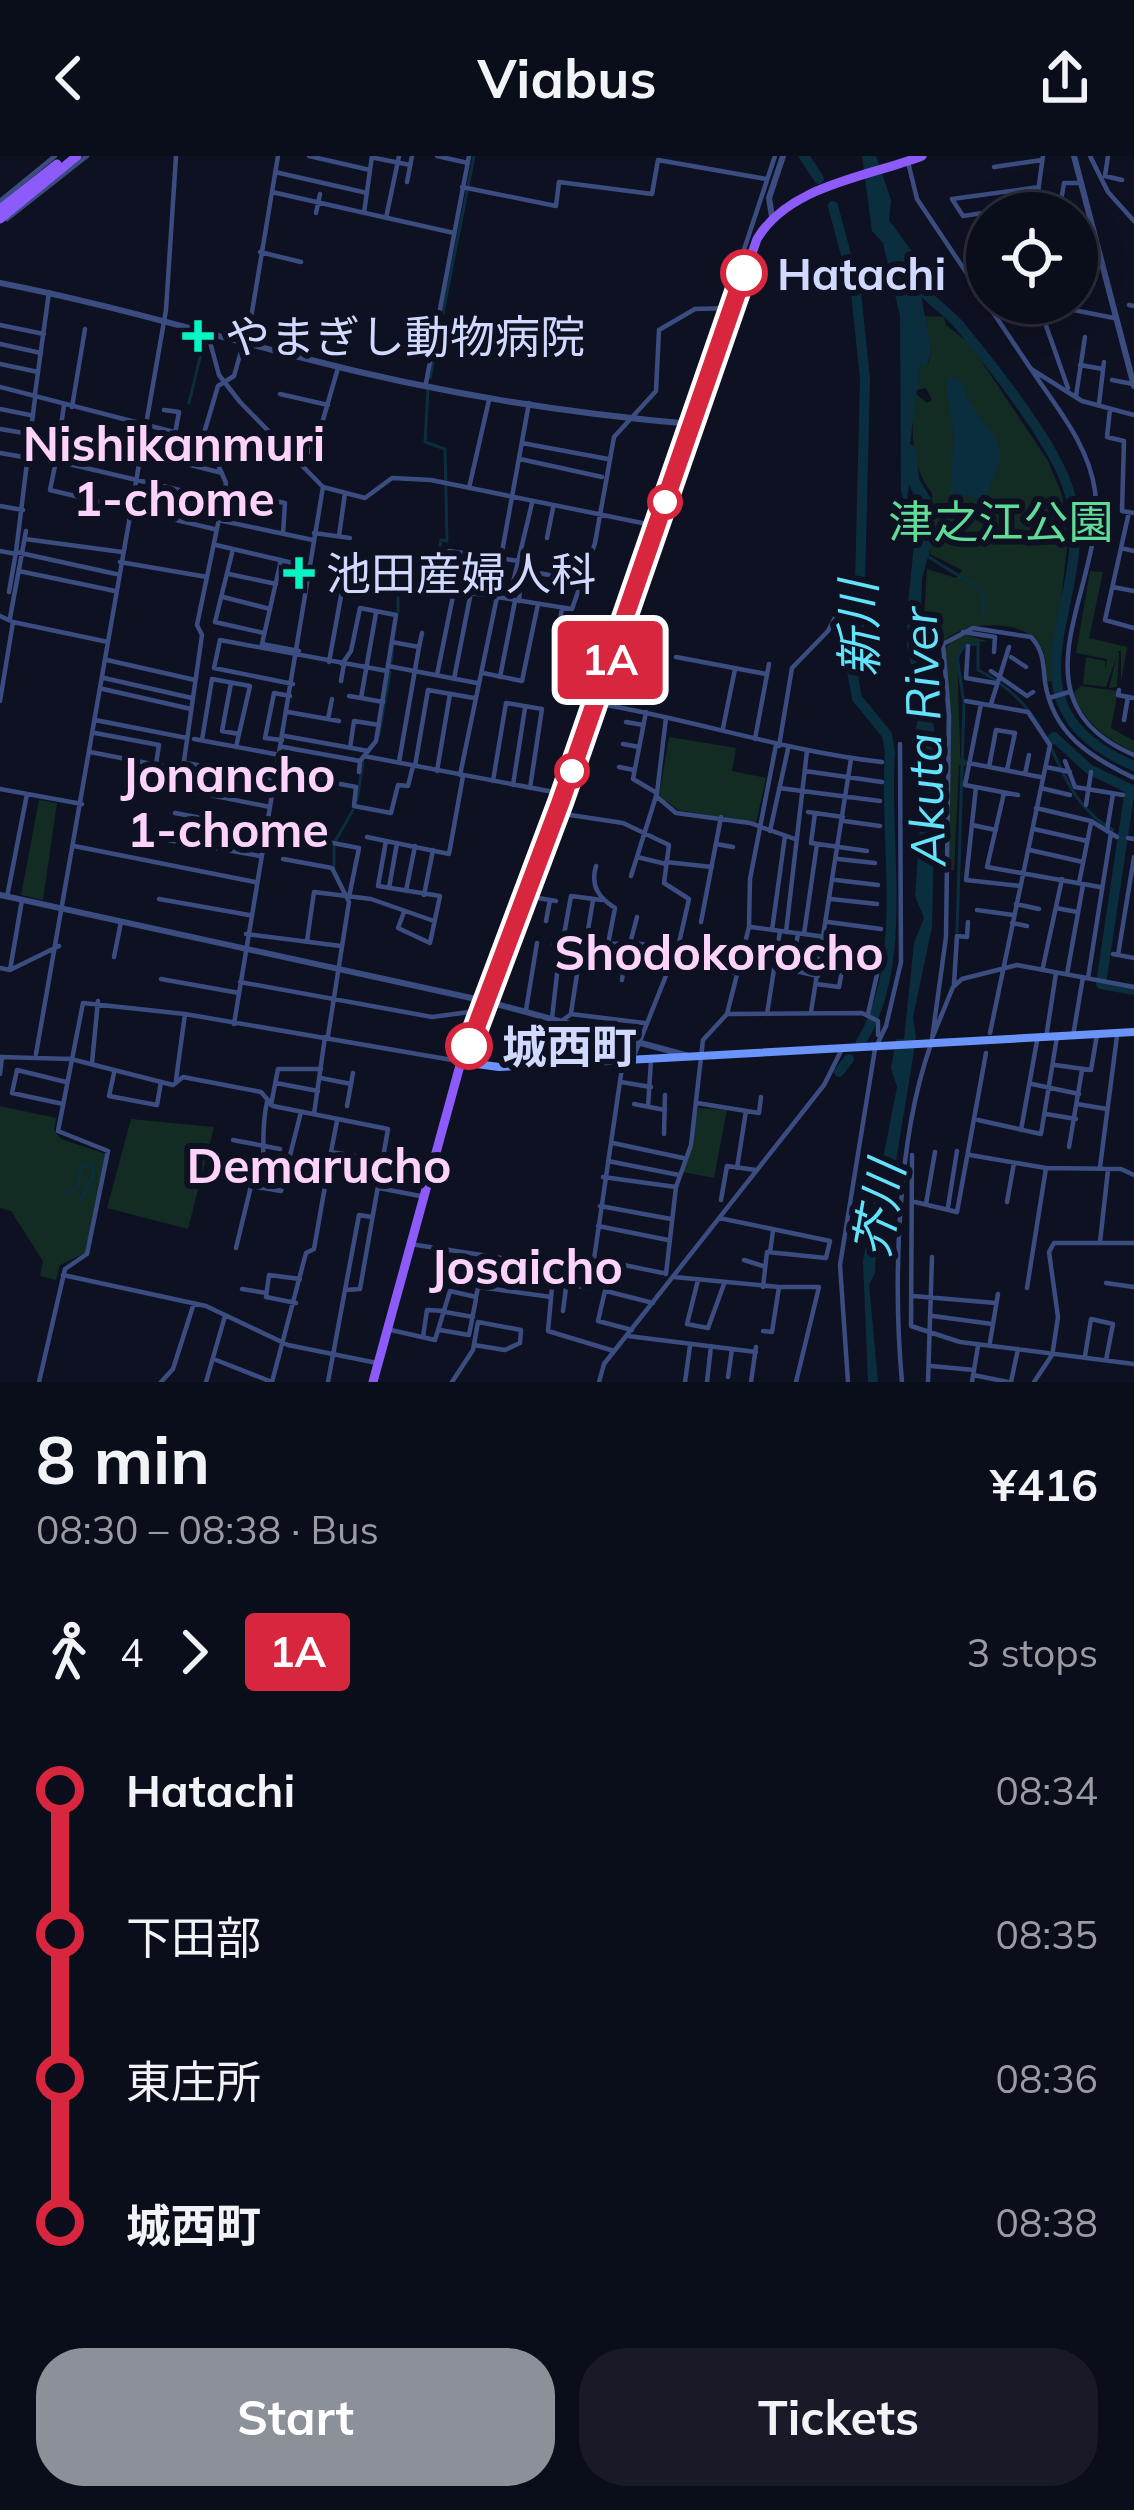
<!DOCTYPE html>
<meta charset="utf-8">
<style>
:root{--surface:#0a0d1a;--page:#181b27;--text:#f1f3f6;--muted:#999ca2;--line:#2a2d39;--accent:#8c9099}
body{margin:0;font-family:Mulish,"Noto Sans JP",sans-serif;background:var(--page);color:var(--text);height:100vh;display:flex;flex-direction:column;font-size:45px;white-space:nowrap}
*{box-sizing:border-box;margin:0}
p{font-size:39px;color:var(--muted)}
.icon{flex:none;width:66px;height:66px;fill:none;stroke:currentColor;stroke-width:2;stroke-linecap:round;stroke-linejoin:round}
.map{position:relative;height:1226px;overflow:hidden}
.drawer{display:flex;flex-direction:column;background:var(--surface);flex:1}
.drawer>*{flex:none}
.badge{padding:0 24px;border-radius:9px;font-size:42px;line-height:78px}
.fabs{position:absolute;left:966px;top:36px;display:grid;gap:24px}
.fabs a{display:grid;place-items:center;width:132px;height:132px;border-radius:50%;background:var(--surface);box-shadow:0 6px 30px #0003,0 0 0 3px var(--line);font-size:60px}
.map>.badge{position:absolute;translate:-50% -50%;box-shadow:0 0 0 6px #fff}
.legs{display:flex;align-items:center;gap:18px;height:132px;padding:0 36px;font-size:39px}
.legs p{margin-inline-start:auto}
.summary{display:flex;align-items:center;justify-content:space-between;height:204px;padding:0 36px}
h1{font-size:66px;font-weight:700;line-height:90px}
.primary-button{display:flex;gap:24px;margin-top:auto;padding:24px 36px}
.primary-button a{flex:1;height:138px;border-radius:48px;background:var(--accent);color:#fff;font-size:48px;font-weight:700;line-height:138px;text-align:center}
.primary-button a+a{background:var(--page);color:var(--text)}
ul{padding:0 36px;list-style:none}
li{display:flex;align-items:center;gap:42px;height:144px;font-size:45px}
li i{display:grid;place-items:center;width:18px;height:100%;margin:0 15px;background:currentColor}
li i::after{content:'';width:30px;height:30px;margin:-15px;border:9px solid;border-radius:50%;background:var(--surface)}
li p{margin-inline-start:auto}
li:first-child i{background:linear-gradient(#0000 50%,currentColor 0)}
li:last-child i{background:linear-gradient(currentColor 50%,#0000 0)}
header{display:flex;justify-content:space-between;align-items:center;height:156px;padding:0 36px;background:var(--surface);font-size:54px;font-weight:700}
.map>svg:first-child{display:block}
.green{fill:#122c23}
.water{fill:#0b2e3f}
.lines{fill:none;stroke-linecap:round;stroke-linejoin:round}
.stream{stroke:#0b2e3f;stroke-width:3}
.river{stroke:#0b2e3f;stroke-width:10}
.minor{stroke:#3b4d80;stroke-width:4.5}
.tertiary{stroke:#3b4d80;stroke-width:6}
.secondary{stroke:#6b94fb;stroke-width:8}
.primary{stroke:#8e5bfb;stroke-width:9}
.line-1-casing{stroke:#fff;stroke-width:27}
.line-1{stroke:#d7263d;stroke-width:18}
.stop-1-dot{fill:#fff;stroke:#d7263d;stroke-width:6}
.poi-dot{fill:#07f4c3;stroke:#0e1122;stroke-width:4.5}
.labels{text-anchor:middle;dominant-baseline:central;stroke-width:12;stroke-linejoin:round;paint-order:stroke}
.stop-label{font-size:45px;font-weight:bold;fill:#d1dafe;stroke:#0e1122;text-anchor:start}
.poi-label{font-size:45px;fill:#d1dafe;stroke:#0e1122;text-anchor:start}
.park-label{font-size:45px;fill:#5fdc96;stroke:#0e1122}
.neighbourhood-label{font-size:48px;font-weight:bold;fill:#fed3fb;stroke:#0e1122}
.water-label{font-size:48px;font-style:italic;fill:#62e3fb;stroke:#0e1122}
</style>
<header><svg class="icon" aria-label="back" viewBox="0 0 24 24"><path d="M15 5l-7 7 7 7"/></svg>Viabus<svg class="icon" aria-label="share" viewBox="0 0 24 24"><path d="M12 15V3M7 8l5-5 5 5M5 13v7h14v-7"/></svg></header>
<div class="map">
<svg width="1134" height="1226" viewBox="0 0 1134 1226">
<rect width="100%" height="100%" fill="#0e1122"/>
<path class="green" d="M924,160L944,161L946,169L970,188L1048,305L1062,339L1068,383L1052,525L1047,526C1046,514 1047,500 1040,489C1023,462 965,465 944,485L923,475L927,413L956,422L962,414L930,398L932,337C910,311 911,270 915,237L927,247L932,244L926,232L916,234L920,208H928L931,195Z
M1090,415L1103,416L1089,482L1127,491L1121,526V495H1117L1119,496L1117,531L1109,532L1117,499L1106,531L1083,528L1086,501L1105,505V514L1107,503L1076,497Z
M959,477L987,485L964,488C953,500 961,578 960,602L967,604L966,610L959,609L954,714H950L944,494Z
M1081,530L1118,535L1111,572L1134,585V596C1105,582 1086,567 1072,538Z
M669,581L736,592L732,615L766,622L756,667L678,654L659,640Z
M39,644L57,647L43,744L21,739Z
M0,950L56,962L54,974L61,983L106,998L85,1097L60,1109L56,1124L40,1120L43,1105L11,1055L0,1052Z
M698,952L727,954L714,1022L683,1016Z
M131,963L214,971L188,1073L107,1052Z"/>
<path class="water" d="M862,0H876L891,44L889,64L929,119L917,115L931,195L927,209L920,208L910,288L916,292L919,323L931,343L932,386L922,423L920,481L936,585L932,771L913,861L916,882L889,1049L877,1075L875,1117L869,1129L878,1226H868L863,1105L897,931L891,912L896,883H904L914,787L924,762L915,740L926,590L920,578L914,579L921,551L907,492L908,448L918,349L909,328L906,352L901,335L900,160L883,87L872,75Z
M950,221L961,225C966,233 966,243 972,250C1007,298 1008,292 983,344L965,339L950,346L954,278L946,231Z"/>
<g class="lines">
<path class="stream" d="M430,222L474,0
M189,247L204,185
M927,400L982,434L983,462
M398,456V430L433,431L441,384L447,385L445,293L425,286L428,232
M978,485V514C1069,561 1043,634 1113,674
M391,506L393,490
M379,579L390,516
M357,644L363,606
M336,684L353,654
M334,691V711
M957,776L964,547L957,501L965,489L979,488
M68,1037L78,1030L81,1010L91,1007L94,1018L81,1044"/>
<path class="river" d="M804,0L819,23
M833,50L856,136L865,223L859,469L852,514L857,542L887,579L890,596C883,687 911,805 861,886
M915,124C926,143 946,153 960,170C992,209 1051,283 1067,329C1106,436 982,545 1134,610
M1051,584L1054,581L1089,613
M1093,615L1130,633L1101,828L1134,834
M839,916L849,903"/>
<path class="minor" d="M309,0L370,14
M437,0L468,7
M1090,0L1108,36L1134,65
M1108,0L1105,20L1122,24
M375,2L410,9
M908,6L917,43L1031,213L1082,245L1134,259
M994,11L1042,4
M275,16L367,37
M407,26L412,0
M462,31L556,50L559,26L652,38L658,4L766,23
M272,36L454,77
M0,45L55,0
M1036,49L963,60L952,43L1039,31
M316,57L320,38
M364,57L372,0
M1035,57L1043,0
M1059,57L1064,27H1080
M386,62L399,0
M7,63L87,0
M260,96L301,106
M1077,122H1079
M1038,147L1068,232
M1038,147L1114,162
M1129,149L1134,150
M725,151L775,0
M0,169L44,178
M207,175L219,219L240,246L323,331L365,342L392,322L431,324L657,370
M244,185L234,220L218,230L199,294L213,297L226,327L218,364L313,384
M247,186L278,0
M0,188L41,197
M0,208L38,216
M1080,209L1103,213
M1031,213C1056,251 1089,289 1095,335C1107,429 1004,543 1134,599
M1112,224L1133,228
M426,227L469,0
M0,231L201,283
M35,238L49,136
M280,238L328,249
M1076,240L1085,181
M35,242L16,396L116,418
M1099,248L1104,206
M64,249L56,305L222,344
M72,251L85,173
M0,253L30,259
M1110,253L1107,281L1124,285L1122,355L1134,357
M164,254L179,256L175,278
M0,273L30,278
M61,276L222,317
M522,287L608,303
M0,297L29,302
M520,303L602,321
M56,305L50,334L214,373
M301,307L318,281L338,212
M469,332L489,244
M225,335L285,347L283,378
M0,350L23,354
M1129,356L1105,464L1134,472
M314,377L350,382
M339,380L345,337
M547,382L553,352
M25,383L122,396
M216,389L310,411
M1121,392L1134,395
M233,393L215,466L264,477
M0,395L16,398
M568,395L590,402
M281,404L262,488L299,495
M120,406L207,421
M19,415L115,435
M537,417L583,424
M229,418L276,428
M496,425L443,417L449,395L519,405
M1113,431L1134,435
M434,432L492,440
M9,436L16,396
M494,440L529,247
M223,441L270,453
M519,445L520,432L512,431L532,347
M562,452L557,483L611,501
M376,457L361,542L383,546
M0,460L13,466L0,545
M10,462L26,375
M13,466L108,486
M963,476L995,481L994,496
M392,486L419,491L399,606
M968,490L966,522L995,527
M419,491L422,477
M676,501L766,518
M1011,501L1026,511
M107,504L195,524
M329,506L345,418L381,422
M342,508L351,495L360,452L396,459L376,585L360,605L359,616
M388,510L477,527
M991,515L1027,540L1033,536
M483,517L522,525L538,448
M437,519L454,435
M500,521L515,445
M104,522L192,542
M454,523L471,436
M341,525L344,508
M231,527L222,575L239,578
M293,528L214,512L220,484L387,515
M103,533L191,553
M1119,534L1118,539L1134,542
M349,540L361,542
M1049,542L1069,536
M966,545L1028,556L1050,589L990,877
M595,547C692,563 784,595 882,606
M981,548L965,629L1018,639
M991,548L1009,491
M288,556L339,565
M646,556L633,623L657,637
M328,563L332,543
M95,564L187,582
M1124,564L1128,541
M626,566L643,569
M723,572L735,513
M95,577L159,589L156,608
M285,580L368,595
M194,583L280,599
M755,583L769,508
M202,584L212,523L250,530L236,591
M282,584L265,582L274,537L290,540
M623,588L639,591
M779,590L792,512L828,475L845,442L853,439
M283,591L360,605
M350,592L354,565L379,569
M90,596L183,614
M364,600L564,638
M1065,605L1075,631L1123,639
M186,607L275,623
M969,607L1040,621
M415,610L428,534L474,542
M619,611L634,614
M989,611L996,574L1015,577L1007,614
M1046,611L1070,616
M437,615L450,538
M805,615L882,626
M277,616L356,631L354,650L391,657L398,629L408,630L413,610
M1025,618L1029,599
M460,619L497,441L572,453L595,387L614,281L656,235L659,174L695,153L730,152
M493,625L506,547L542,553L530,632
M181,626L202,479L197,469L219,363
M274,629L312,636
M513,629L525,552
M976,631L966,724L1020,730
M779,632L880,645
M1041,632L1070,639
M0,633L82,648
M180,633L270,651
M1004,637L987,711L1100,731
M656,640L676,657L750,667L795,683
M1086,649L1091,616
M1036,652L1091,665L1117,681
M808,656L843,661
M175,657L359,692L349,741
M557,657L623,667L669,689L664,727L689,743L679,787L632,905
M815,657L811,687L867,695
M844,665L880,670
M972,669L996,674
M1034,673L1087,685
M1107,674L1113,638
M770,675L788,593
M367,681L386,685L378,730L440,740L430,787L398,772L404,756
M1128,682L1134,683
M168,684L260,700
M386,685L449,698L463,620
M716,688L733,691
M74,690L255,726
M1030,694L1083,706
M283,703L332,712L349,746L328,880
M838,703L875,707
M666,706L712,711
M666,708L637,701L657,637L666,562
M596,710C590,730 599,742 615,752L608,788
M631,720L637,701
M836,724L878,729
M1079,727L1091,667
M389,732L397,687
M406,735L415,690
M424,739L433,694
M526,740L556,745
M7,741L27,638
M159,743L249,759
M831,743L877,748
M1016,748L1039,753
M1056,752L1077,756
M977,754L1013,759
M546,765L550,744
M701,766L721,661
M828,766L881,773
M1012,767L1027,770
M751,771L826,781L881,801L868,858
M772,774L785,680
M786,776L807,595
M246,778L341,790
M798,778L791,814L818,820
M804,778L817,688
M631,784L637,761
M307,785L314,736L371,743L434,765
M679,787L700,793
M553,789C595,793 635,780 675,795
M562,790L571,740L602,744
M585,792L593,744
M1113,798L1134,802
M1118,799L1134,701
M114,801L121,766
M670,805L735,817
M1043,811L1062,723
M0,812L10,814L22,744
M10,814L59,790
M1067,818L1083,729
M1088,822L1111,677
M161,823L239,837
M622,824L627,788
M240,826L432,861L477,855
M816,828L839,831L847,788
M954,828L957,780L967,781L968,766
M526,854L537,787
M811,856L851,603
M571,857L581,792
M727,858L862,857L878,865V879
M767,858L780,775
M552,862L560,792
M563,864L571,858L644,867
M234,868L323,331
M933,880L953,831L962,823L1017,809L1134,831
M1073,880L1083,821
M1046,882L1056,817
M932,883L946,781L949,560L943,488L973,472L1031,481C1044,495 1043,508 1045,526C1053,578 1090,601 1134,622
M36,898L166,154L176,0
M0,901L71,903L173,929L183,921L261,936L273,950L388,973L360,1133L345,1134L328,1226
M623,905L594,1103L663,1117
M92,907L98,845
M1055,909L1091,914L1097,879
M114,917L109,940L157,949L161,926
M0,918L2,901
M321,922L351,928
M176,924L185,858
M621,926L651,931
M276,927L318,935
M1032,928L1079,938
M697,947L759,957L761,941
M63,948L12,937L17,914L66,926
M634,948L665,954
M1077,948L1107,953
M271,949L278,913H321
M347,950L353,917
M648,951L651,904
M314,958L325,881
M1046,958L1076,963
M978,964L1041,978L1057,881
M337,965L331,996L383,1005
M1021,974L1037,885
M664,978L665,939
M233,984L280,993
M613,987L683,1002
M1069,991L1082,914
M912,999L911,1170L960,1186L1134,1208
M970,999L1046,1012L1121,1013L1134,1019
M608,1005L679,1019
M230,1010L264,1016
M1100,1011L1117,880
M737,1012L746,955
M285,1020L324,1026
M603,1021L676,1031
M261,1032C266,1000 260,976 267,946
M379,1032L420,1040
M721,1044L727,1010L756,1014
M915,1046L957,1056L986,897
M1007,1046L1014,1007
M926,1048L935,996
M600,1050L671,1063
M948,1051L957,995
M719,1062L830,1085L826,1102L767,1096L763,1131
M598,1070L668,1084
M1100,1086L1108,1014
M410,1088L554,1110L548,1175L614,1195
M236,1092L251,1030L281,1035L301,956
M770,1096L773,1075
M744,1104L763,1110
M554,1110L568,1116L563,1155
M666,1118L676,1031L691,989L703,884L727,858L749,771L750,723L776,589
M63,1119L206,1150L288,1189L377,1207
M674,1121L779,1131
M608,1122L598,1165L632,1174
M698,1124L687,1168L708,1172L724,1128
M1106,1127L1134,1131
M566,1128L590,1132L594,1103
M479,1131L551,1141
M1027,1132L1046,1012
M242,1133L266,1137
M345,1134L359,1059L372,1061
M606,1135L653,1147
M913,1140L996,1147
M296,1147L266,1141L269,1119L300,1123
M445,1156L473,1161
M933,1160L992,1168
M391,1174L435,1184L450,1135L476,1141L485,1099
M440,1174L469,1179L476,1143
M763,1175L772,1176L779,1131H819L796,1226
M628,1180L756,1196
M423,1181L427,1154L445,1155
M990,1186L998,1138
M1053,1194L1058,1161L1049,1096L1054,1087H1134
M1085,1200L1091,1163L1113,1168L1106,1204
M216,1204L272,1226
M931,1210L974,1214
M973,1219L1008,1226
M728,1221L732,1193
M39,1226L65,1113L87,1098L108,995L58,975L83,847L185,858L458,905
M161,1226L173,1213L194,1147
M206,1226L225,1160
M272,1226L306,1097L314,1093L331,996
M452,1226L473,1194L478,1166L521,1174L520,1187L505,1194L474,1189
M599,1226L604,1208L824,929L841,895
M685,1226L690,1190
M707,1226L711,1190
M751,1226L756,1191
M848,1226L840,1109L875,893L886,870L901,806L900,588
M902,1226C893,1127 897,985 930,891
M928,1226L932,1101
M972,1226L978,1190
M1011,1226L1018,1193
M1034,1226L1052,1199"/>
<path class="tertiary" d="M1074,0L1134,230
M772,61L769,42L783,0
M0,127C103,147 201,176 303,202C429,235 562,257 692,268
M0,739L485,845L689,900"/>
<path class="secondary" d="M462,906L499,911L1134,876"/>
<path class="primary" d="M0,53L57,8
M0,63L77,0
M373,1226L459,913L564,638L757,83C789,29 868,21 922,0"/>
</g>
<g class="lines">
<defs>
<path id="line-1" d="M469,890L561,645L744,117"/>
</defs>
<use href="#line-1" class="line-1-casing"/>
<use href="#line-1" class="line-1"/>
</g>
<g class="stop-1-dot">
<circle cx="744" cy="117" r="21"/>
<circle cx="665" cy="346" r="15"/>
<circle cx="572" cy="615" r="15"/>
<circle cx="469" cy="890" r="21"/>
</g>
<g class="poi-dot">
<path d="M192 162h12v12h12v12h-12v12h-12v-12h-12v-12h12z"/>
<path d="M293 399h12v12h12v12h-12v12h-12v-12h-12v-12h12z"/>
</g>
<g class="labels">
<g class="stop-label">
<text x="777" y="117">Hatachi</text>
<text x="502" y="890">城西町</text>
</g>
<g class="poi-label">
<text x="225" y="180">やまぎし動物病院</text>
<text x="326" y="417">池田産婦人科</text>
</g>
<g class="park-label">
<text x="1001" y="365">津之江公園</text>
</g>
<g class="neighbourhood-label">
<text x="174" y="287">Nishikanmuri<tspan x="174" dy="55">1-chome</tspan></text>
<text x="228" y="618">Jonancho<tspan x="228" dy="55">1-chome</tspan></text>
<text x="719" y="796">Shodokorocho</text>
<text x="319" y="1009">Demarucho</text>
<text x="526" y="1110">Josaicho</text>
</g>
<g class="water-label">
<text transform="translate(858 473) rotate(-91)">新川</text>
<text transform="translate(923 581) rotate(-92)">Akuta River</text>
<text transform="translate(878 1053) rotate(-80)">芥川</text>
</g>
</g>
</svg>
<div class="fabs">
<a><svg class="icon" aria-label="locate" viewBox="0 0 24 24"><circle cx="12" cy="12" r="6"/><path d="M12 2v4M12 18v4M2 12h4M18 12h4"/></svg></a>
</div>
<b class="badge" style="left:610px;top:504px;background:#d7263d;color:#fff">1A</b>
</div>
<section class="drawer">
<div class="summary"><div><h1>8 min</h1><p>08:30 – 08:38 · Bus</p></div><b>¥416</b></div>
<div class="legs"><svg class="icon" aria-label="walk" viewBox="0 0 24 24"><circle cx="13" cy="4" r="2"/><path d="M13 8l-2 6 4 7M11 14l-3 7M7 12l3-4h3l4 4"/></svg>4<svg class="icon" aria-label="forward" viewBox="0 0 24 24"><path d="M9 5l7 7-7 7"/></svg><b class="badge" style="background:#d7263d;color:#fff">1A</b><p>3 stops</p></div>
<ul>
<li><i style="color:#d7263d"></i><b>Hatachi</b><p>08:34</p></li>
<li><i style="color:#d7263d"></i><span>下田部</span><p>08:35</p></li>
<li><i style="color:#d7263d"></i><span>東庄所</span><p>08:36</p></li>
<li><i style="color:#d7263d"></i><b>城西町</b><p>08:38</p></li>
</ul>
<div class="primary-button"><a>Start</a><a>Tickets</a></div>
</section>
